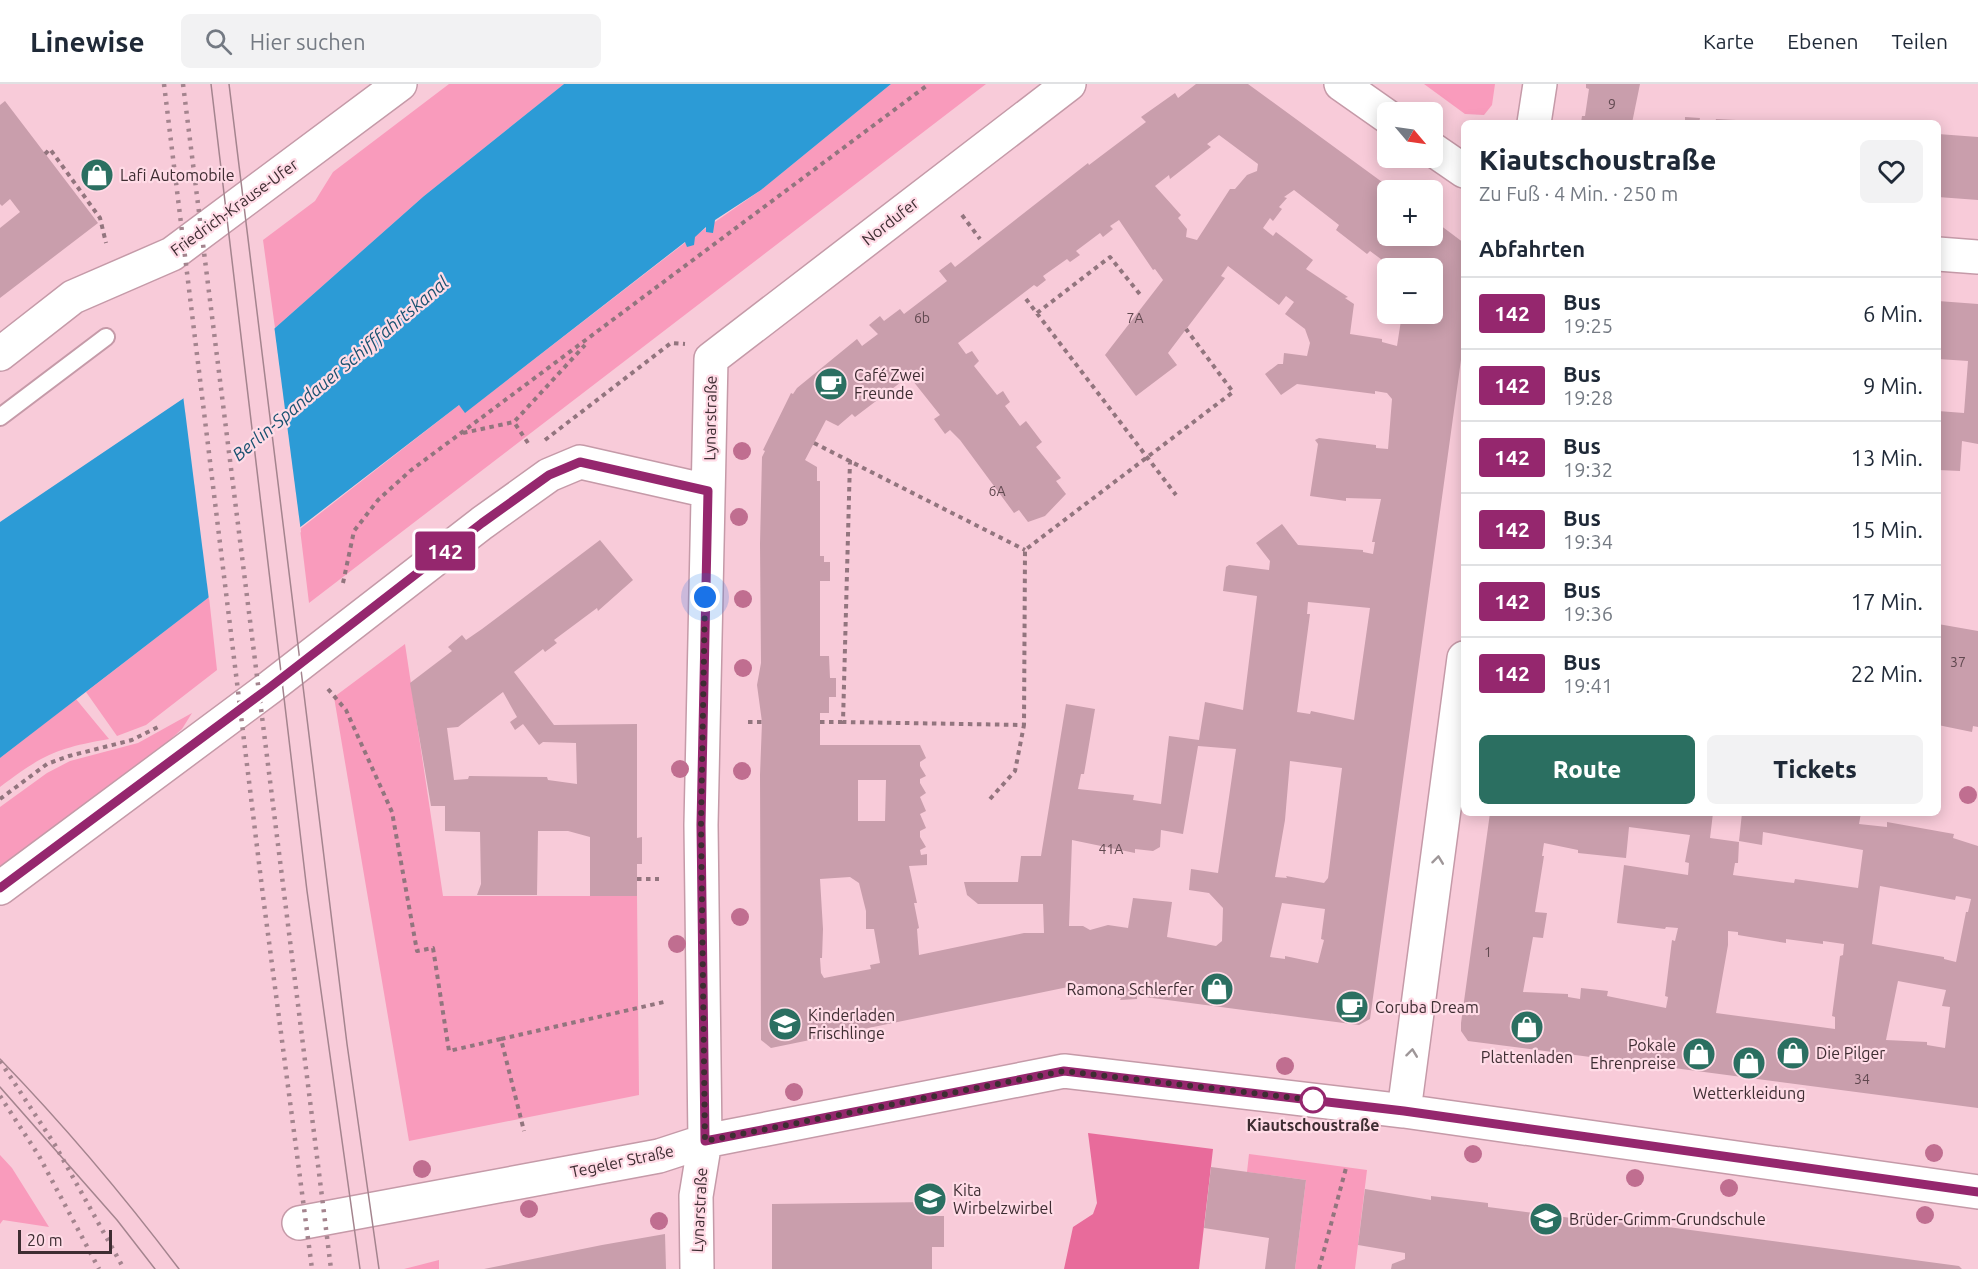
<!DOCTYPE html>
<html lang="de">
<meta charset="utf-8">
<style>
:root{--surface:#fff;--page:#f2f2f3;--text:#1f2937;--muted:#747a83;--line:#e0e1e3;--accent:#2b6f61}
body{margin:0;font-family:Ubuntu,sans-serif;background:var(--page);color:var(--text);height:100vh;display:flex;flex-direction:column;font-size:22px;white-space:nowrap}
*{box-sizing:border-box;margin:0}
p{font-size:20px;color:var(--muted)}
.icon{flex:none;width:33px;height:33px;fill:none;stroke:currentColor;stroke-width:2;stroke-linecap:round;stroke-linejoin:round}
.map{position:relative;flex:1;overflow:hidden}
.details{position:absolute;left:1461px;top:36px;width:480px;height:696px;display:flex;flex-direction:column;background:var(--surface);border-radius:9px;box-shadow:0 3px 15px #0003}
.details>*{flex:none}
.badge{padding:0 12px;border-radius:4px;font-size:21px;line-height:39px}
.needle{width:39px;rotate:119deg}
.controls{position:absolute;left:1377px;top:18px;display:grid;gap:12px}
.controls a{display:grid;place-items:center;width:66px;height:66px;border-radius:9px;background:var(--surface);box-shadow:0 3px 15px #0003;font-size:30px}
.scale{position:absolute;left:18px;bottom:15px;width:94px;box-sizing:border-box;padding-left:6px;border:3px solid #3e2d32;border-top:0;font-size:16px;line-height:21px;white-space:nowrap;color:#3e2d32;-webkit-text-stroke:4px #ffdbe6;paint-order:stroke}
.you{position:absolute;width:30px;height:30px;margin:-15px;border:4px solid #fff;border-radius:50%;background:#1a73e8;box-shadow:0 0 0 9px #1a73e833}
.map>.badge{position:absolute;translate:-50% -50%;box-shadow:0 0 0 3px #fff}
h2{padding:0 18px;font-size:22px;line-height:54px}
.round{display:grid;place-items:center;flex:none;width:63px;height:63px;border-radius:9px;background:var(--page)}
.headline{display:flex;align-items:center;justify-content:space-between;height:102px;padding:0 18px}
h1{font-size:28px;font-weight:800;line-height:45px}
.action{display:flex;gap:12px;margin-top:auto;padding:12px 18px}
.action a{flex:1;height:69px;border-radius:9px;background:var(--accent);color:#fff;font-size:24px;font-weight:800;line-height:69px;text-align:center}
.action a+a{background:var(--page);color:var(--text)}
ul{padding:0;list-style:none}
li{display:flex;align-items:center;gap:18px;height:72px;padding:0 18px;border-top:2px solid var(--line)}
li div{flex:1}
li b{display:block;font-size:22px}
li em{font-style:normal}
li .badge{min-width:66px;font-weight:700;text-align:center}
header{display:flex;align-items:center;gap:36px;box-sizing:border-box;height:84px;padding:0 30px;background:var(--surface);border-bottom:2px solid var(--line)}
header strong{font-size:28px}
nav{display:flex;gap:33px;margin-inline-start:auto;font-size:21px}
.search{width:420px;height:54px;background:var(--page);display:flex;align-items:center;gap:15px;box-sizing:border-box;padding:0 21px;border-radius:9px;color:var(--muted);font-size:22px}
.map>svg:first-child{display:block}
.green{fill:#f99bbc}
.forest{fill:#e86b9b}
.water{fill:#2c9bd6}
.pier{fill:#f8cbd9}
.building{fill:#c99eac;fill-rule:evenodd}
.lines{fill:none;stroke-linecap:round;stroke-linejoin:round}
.service-casing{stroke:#c59aa8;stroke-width:20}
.minor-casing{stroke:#c59aa8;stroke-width:36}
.tertiary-casing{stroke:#c59aa8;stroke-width:36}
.path{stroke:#92757e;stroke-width:4;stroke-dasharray:4.5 4.5;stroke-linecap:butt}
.service{stroke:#fff;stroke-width:16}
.minor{stroke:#fff;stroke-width:33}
.tertiary{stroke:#fff;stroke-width:33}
.tram{stroke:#a4848e;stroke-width:1.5}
.rail{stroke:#a4848e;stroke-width:4.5;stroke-dasharray:3 6;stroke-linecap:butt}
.tree{fill:#c06e90}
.oneway{stroke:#9e9698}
.line-casing{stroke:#fff;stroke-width:14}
.line{stroke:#95276e;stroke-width:9}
.walk{stroke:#3e2d32;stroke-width:6;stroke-dasharray:0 10.8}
.stop-dot{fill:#fff;stroke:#95276e;stroke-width:3}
.labels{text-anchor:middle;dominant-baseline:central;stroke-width:4.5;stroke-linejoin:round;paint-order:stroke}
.number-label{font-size:14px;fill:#614950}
.poi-label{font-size:16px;fill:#3e2d32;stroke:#ffdbe6;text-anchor:start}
.street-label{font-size:16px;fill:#3e2d32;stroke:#ffdbe6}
.stop-label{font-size:16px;font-weight:bold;fill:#3e2d32;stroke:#ffdbe6}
.water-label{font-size:18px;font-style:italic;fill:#1a5271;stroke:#ffdbe6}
</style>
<header>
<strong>Linewise</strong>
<div class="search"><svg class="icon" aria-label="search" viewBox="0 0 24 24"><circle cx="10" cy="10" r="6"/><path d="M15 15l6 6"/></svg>Hier suchen</div>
<nav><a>Karte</a><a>Ebenen</a><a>Teilen</a></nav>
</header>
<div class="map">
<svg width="1978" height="1185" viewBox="0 0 1978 1185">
<rect width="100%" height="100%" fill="#f8cbd9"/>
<path class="green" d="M449,0H564L424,112L275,244L263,156L315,117L333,88Z
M891,0H986L309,519L300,445L459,321L466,328L686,158L761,106Z
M1424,0H1495L1492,21L1484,31L1465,30Z
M209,513L217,586L146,641L117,652L86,608Z
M405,560L443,812H637L639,1011L409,1057L334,613Z
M76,615L109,655C57,664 42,671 0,703V674Z
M192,629L182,645L163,662L0,783V723L47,689L70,677L138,659Z
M1249,1070L1367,1086L1355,1185H1295L1306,1096L1247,1088Z
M0,1071L12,1084L49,1143L3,1136L0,1140Z
M439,1176V1185H404Z"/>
<path class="forest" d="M1088,1049L1213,1065L1199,1185H1064L1073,1143L1093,1130L1097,1119Z"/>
<path class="water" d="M564,0H891L761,106L715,136L713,149L706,148V143L695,153L694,161L687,163L685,158L465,329L459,321L0,674V438L184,314L275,244L424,112Z"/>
<path class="pier" d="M274,241L301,448L209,516L183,311Z"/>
<path class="building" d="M1196,0H1248L1393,106H1388V152H1432V135L1464,159V254L1370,935L1359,941L1137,912V915L1120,916L1121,914L1102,911V913L1085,908L1086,906L1068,903L771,964L761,956L760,691L762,638L757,601L761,579L760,460L762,373L765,367L763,366L791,309L793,310L797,304L857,255L862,262L878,250L869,241L880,232L884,237L900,225L904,230L947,197L939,187L951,178L955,183L1088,79L1089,81L1146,38L1141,33L1175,9L1178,14ZM1219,51L1258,80L1257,87L1247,91L1235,105H1230L1197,156L1186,153L1187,145L1178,134L1181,131L1155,102L1169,91L1170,95L1211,63L1207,60ZM1294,106L1339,141L1336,146L1367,170L1370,167L1393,184H1432V230H1402L1397,262L1382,258V255L1350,250L1354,220L1345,214L1348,213L1306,185L1313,176L1276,148L1273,152L1263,144L1270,134L1273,137L1282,125L1279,123L1287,114L1284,113ZM1119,136L1153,186L1155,185L1163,196L1105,271L1136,312L1177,281L1168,269L1225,194L1221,192L1228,182L1279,221L1286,212L1294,218L1285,230L1305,245L1310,259L1307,272L1284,269L1283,280H1278L1265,290L1281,311L1297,300L1375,310V307L1387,309L1392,315L1388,365L1376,364V361L1319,354L1315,356L1318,360L1310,412L1346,417V414L1381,415L1372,458H1375L1373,470L1363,468V466L1298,461L1282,440L1256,459L1270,477L1269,486L1229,481L1226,483L1223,507L1257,512L1243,626L1205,618L1199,656L1169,652L1161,720L1133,716L1134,711L1078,705L1081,690H1084L1095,625L1066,620L1041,772H1021L1018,798H964L967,811L978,820H1043L1044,849H1024L919,871L917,845L919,844L914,819H917L909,782L927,781V770L921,771L920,766L926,763L920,753V747L926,744L920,730L926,727L920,713L926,709L920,699V695L926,692L920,682V678L926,674L920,661H820V629H829V613H836V594H830L829,572H820V497H830V478H824V472H820V397H817V383L805,376L826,336L838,342L852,330L855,333L909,292L940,331L934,335L945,350L950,346L960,356L1014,429L1019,426L1028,438L1045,432L1066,410L1056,397L1061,394L1036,363L1042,358L1026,337L1020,342L1005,322L1010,318L1003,307L997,311L974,282L979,277L972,267L966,270L958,259L1034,201L1037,203L1046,196L1043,192L1067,175L1070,178L1080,171L1076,167L1100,149L1103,153L1113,145L1110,142ZM1308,518L1370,524L1354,636L1311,627L1310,630L1297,628L1310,530H1307ZM1198,662L1236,665L1218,789L1191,785L1189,806L1209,809L1223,824L1222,857L1216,862L1167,853L1172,818L1133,814L1128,844L1108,841L1090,846L1083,842H1069L1072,756L1135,769V765L1153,767L1160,763L1161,746L1183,750ZM1290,677L1342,684L1328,794L1324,799L1286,792L1287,794L1275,793L1285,736ZM858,696H886L885,737H858ZM850,793L859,799L866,827V845H874L880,879L870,881L871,885L824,894L821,889L820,874H822L823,845L820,795ZM1282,819L1325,825L1321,855L1324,856L1318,879L1285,872V875L1270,873Z
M1586,0H1640L1632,39H1581L1582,32H1585L1589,5L1586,4Z
M5,17L98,139L0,214V144L20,128L10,115L2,122L0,120V21Z
M1685,33L1700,34L1699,39H1685Z
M1716,35L1736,36V39H1715Z
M1938,50L1978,53V116L1938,113Z
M1938,217L1978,220V360L1962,357L1960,387L1938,386V327L1964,329L1968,277L1938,275Z
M600,456L633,496L598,527L597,524L554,556L557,559L545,568L543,565L514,588L554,641L637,640V754L642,753V780H637V812H590V753L568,747H538L537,811H477L481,800L480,748L445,747V722H431L410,599L452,567L448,563L462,551L466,556L482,545ZM503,608L517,633L510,638L515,646L523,640L539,661L543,658L576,659L577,700L548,696L547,693L469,692L468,695L454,696L447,644L458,643Z
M1938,540L1978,547V643L1973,642L1972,648L1938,641Z
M1490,729H1713L1710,754L1739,758L1738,779H1735L1733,791L1794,799L1795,795L1858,804L1863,766L1763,748L1762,761L1739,757L1742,729H1861L1859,740L1887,743V738L1954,750L1953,754L1978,762V1024L1468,957L1461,947V939ZM1629,743L1690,751L1685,778L1689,779L1688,791L1624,781L1617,839L1665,845L1666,843L1678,844L1675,857L1672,856L1665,912L1668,913L1666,924L1607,912L1608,907L1581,904L1580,915L1568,913V910L1523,908L1533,853L1543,854L1547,829L1535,828L1544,772H1542L1544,759L1578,766V769L1626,774ZM1880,802L1955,816L1956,812L1971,815L1968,828H1966L1956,878L1944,875V873L1872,860ZM1728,847L1738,848V851L1786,859V855L1823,860V857L1844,860L1843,871L1840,872L1832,932L1835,933V945L1716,929L1728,861ZM1898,897L1946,906L1942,922L1950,923L1945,964L1927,961V958L1886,956Z
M1211,1083L1306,1096L1295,1185H1265L1269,1154L1204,1144Z
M1365,1105L1431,1116V1112L1488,1119V1123L1594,1137L1601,1138V1134L1959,1182L1962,1185H1391L1392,1180L1405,1175V1169L1358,1161Z
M931,1118V1132H944V1163H932V1185H772V1120Z
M665,1150L666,1185H484L602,1161Z"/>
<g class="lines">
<defs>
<path id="service" d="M0,333L106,253"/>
<path id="minor" d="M1341,0L1388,33
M1534,39L1540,0
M1432,65L1464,87
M1938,170L1978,173
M0,804L269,604L482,439L549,391L580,378L708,407
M1404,1027L1464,574
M299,1139L659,1072L705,1057L1064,987L1404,1027L1978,1108
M697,1185L696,1112L705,1057L701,741L711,275L1069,0"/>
<path id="tertiary" d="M0,270L73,213L172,170L400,0"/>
</defs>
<use href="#service" class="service-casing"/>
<use href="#minor" class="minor-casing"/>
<use href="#tertiary" class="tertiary-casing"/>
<path class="path" d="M45,70L50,65L100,134L106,159
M962,131L980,155
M1026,215L1176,411
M1037,229L1110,173L1142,213
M463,349L514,338
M545,356L671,259L685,260
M528,359L514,338L585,261
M814,359L1025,466
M850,376L843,638L1024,641L1025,466L1233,308L1186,245
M343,499L354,447L378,416L410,387L929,0
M328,605L346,626L392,728L417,867L433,864L449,967L501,955L524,1047
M748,638H762
M820,638H843
M0,715L47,680L69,672L132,656L158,643
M990,715L1015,687L1024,641
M637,795H659
M501,955L664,918
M1319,1185L1346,1084"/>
<use href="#service" class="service"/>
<use href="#minor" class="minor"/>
<use href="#tertiary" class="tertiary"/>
<path class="tram" d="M211,0L307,807L360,1185
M229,0L347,960L379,1185
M0,975C64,1041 123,1111 179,1185
M0,1003L117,1136L155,1185"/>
<path class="rail" d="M164,0L263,812L312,1185
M183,0L331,1185
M0,977L55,1061L124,1185
M0,1012L39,1072L99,1185"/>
</g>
<g class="tree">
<circle cx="742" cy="367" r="9"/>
<circle cx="739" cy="433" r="9"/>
<circle cx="743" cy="515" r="9"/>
<circle cx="743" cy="584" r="9"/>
<circle cx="680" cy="685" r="9"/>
<circle cx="742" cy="687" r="9"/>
<circle cx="1968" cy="711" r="9"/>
<circle cx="740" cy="833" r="9"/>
<circle cx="677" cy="860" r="9"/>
<circle cx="1285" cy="982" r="9"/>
<circle cx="794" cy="1008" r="9"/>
<circle cx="1934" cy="1069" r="9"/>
<circle cx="1473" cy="1070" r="9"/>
<circle cx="422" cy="1085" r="9"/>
<circle cx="1635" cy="1094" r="9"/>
<circle cx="1729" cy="1104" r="9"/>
<circle cx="529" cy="1125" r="9"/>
<circle cx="1925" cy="1131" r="9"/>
<circle cx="659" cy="1137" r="9"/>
</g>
<defs><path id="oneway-chevron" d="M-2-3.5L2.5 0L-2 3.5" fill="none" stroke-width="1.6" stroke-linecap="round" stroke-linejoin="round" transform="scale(1.5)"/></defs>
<g class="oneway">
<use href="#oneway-chevron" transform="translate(1438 776) rotate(-83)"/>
<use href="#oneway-chevron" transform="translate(1412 969) rotate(-83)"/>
</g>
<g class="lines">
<defs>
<path id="line" d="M0,804L269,604L482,439L549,391L580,378L708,407L701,741L705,1057L1064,987L1404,1027L1978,1108"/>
</defs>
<use href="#line" class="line-casing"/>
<use href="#line" class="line"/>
<path class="walk" d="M705,513L701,741L705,1057L1064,987L1313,1016"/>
</g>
<defs>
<symbol id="shop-disc" viewBox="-11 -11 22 22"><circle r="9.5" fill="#2b6f61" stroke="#ffdbe6"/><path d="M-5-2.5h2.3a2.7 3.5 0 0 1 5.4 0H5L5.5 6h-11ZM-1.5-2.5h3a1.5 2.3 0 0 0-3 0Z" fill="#fff"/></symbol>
<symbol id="cafe-disc" viewBox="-11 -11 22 22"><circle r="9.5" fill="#2b6f61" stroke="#ffdbe6"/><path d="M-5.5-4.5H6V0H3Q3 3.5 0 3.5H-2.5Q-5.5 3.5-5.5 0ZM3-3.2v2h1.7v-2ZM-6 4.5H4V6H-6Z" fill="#fff"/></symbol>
<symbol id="school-disc" viewBox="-11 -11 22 22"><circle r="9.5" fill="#2b6f61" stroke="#ffdbe6"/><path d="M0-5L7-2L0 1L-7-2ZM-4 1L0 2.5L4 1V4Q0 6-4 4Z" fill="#fff"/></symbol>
</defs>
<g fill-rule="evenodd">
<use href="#shop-disc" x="78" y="72" width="38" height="38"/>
<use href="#cafe-disc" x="812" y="281" width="38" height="38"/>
<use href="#shop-disc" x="1198" y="886" width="38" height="38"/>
<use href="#cafe-disc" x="1333" y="904" width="38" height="38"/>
<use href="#school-disc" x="766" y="921" width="38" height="38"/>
<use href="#shop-disc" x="1508" y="924" width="38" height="38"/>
<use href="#shop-disc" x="1774" y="950" width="38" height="38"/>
<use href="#shop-disc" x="1680" y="951" width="38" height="38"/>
<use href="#shop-disc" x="1730" y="960" width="38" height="38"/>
<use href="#school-disc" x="911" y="1096" width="38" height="38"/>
<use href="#school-disc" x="1527" y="1116" width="38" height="38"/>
</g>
<circle class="stop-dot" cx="1313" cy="1016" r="12"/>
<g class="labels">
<g class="number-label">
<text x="1612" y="20">9</text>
<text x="922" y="234">6b</text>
<text x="1135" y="234">7A</text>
<text x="997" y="407">6A</text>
<text x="1958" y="578">37</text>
<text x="1111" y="765">41A</text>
<text x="1488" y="868">1</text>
<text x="1862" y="995">34</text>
</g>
<g class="poi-label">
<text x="120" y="91">Lafi Automobile</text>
<text x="854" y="291">Café Zwei<tspan x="854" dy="18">Freunde</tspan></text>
<text x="1194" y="905" text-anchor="end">Ramona Schlerfer</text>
<text x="1375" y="923">Coruba Dream</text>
<text x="808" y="931">Kinderladen<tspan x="808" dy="18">Frischlinge</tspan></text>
<text x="1676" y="961" text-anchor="end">Pokale<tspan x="1676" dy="18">Ehrenpreise</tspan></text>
<text x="1816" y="969">Die Pilger</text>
<text x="1527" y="973" text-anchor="middle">Plattenladen</text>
<text x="1749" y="1009" text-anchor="middle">Wetterkleidung</text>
<text x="953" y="1106">Kita<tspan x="953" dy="18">Wirbelzwirbel</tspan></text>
<text x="1569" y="1135">Brüder-Grimm-Grundschule</text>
</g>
<g class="street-label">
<text transform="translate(234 123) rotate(-36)">Friedrich-Krause-Ufer</text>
<text transform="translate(890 137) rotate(-38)">Nordufer</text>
<text transform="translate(710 334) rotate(-89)">Lynarstraße</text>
<text transform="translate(622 1077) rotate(-12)">Tegeler Straße</text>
<text transform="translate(699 1126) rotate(-87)">Lynarstraße</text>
</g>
<g class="stop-label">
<text x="1313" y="1041">Kiautschoustraße</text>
</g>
<g class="water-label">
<text transform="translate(340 284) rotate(-40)">Berlin-Spandauer Schifffahrtskanal</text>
</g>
</g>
</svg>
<div class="controls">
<a><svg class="needle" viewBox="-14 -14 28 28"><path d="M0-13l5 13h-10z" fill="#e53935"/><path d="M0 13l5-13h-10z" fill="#747a83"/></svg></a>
<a>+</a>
<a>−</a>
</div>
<div class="scale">20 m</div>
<div class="you" style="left:705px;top:513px"></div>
<b class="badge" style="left:445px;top:467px;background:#95276e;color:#fff">142</b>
<section class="details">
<div class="headline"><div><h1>Kiautschoustraße</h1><p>Zu Fuß · 4 Min. · 250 m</p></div><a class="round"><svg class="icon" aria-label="heart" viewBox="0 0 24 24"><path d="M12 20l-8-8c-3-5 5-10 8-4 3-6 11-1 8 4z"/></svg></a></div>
<h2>Abfahrten</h2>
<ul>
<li><span class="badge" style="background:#95276e;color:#fff">142</span><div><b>Bus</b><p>19:25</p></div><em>6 Min.</em></li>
<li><span class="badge" style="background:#95276e;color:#fff">142</span><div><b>Bus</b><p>19:28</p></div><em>9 Min.</em></li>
<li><span class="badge" style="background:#95276e;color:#fff">142</span><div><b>Bus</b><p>19:32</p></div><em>13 Min.</em></li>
<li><span class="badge" style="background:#95276e;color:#fff">142</span><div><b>Bus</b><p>19:34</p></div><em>15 Min.</em></li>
<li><span class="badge" style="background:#95276e;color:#fff">142</span><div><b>Bus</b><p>19:36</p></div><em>17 Min.</em></li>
<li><span class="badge" style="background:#95276e;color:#fff">142</span><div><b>Bus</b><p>19:41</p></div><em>22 Min.</em></li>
</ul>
<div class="action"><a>Route</a><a>Tickets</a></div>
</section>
</div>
